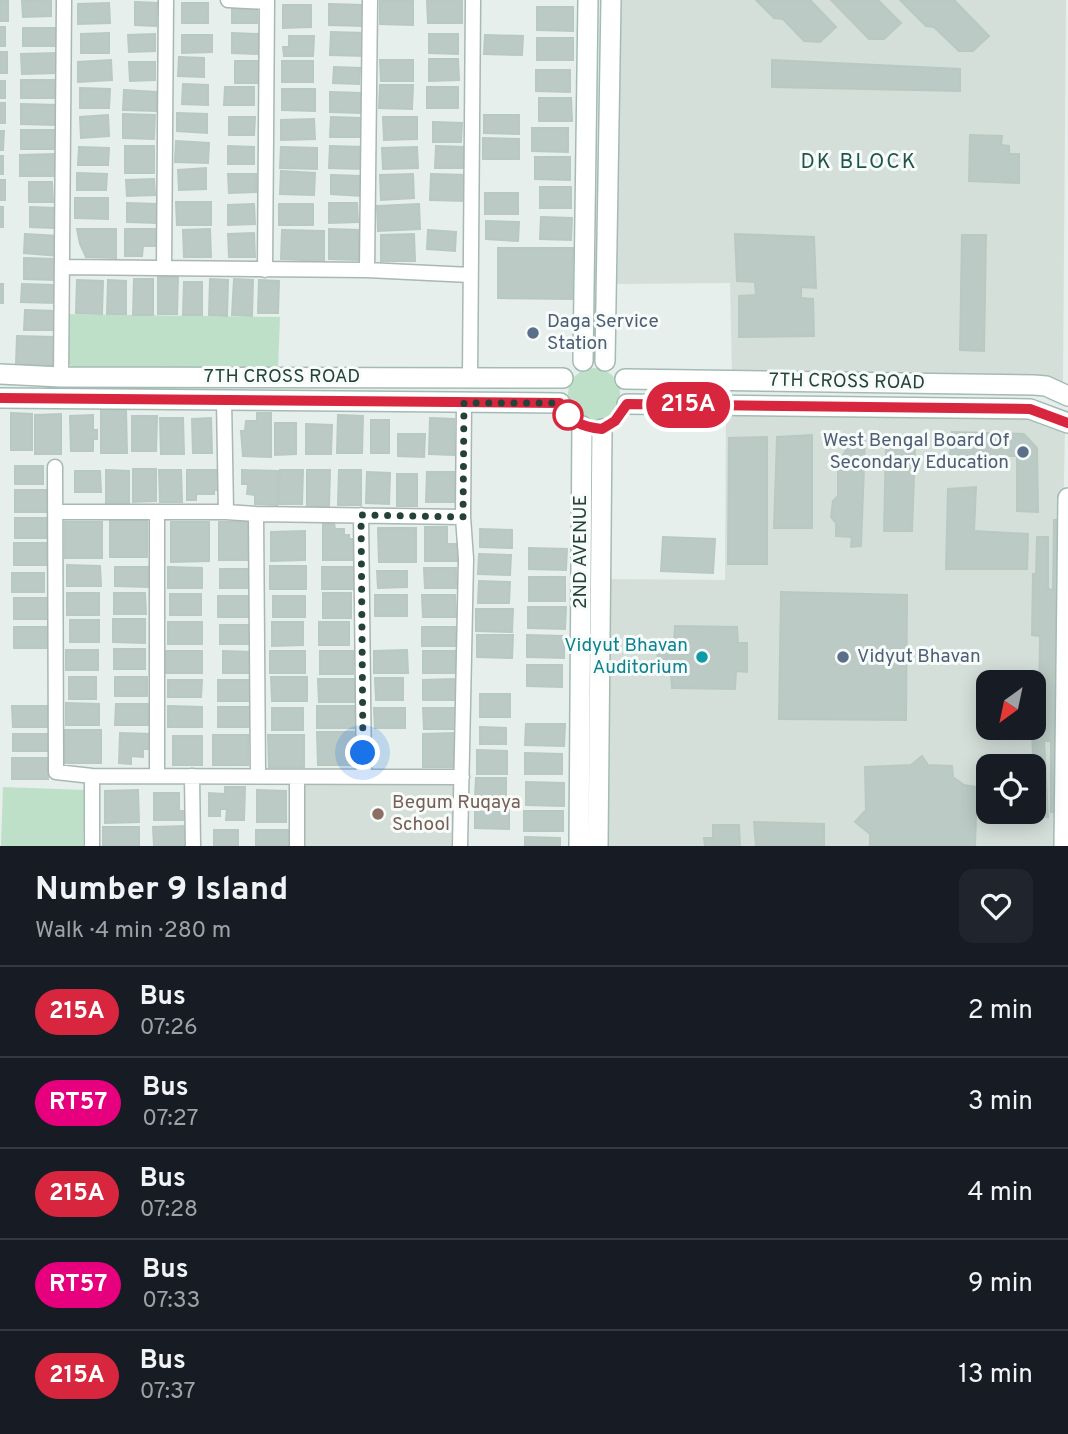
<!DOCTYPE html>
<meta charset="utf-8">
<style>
:root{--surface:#171b24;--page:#20242c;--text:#f1f3f6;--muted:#9ea1a6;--line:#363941}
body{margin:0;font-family:Overpass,sans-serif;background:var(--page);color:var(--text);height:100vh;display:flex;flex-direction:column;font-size:26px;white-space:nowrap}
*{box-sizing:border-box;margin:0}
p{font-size:23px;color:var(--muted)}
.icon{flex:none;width:38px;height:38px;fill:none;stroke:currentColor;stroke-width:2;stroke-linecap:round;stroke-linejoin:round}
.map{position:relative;height:846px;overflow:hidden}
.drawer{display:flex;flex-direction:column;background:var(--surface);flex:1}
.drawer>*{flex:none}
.badge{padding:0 14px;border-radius:23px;font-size:24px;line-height:46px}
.needle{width:46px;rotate:213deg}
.tools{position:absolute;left:976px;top:670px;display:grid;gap:14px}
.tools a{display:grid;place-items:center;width:70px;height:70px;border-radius:14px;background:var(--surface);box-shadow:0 4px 18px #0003;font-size:35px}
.you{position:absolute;width:35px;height:35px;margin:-18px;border:5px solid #fff;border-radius:50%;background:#1a73e8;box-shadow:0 0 0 10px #1a73e833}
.map>.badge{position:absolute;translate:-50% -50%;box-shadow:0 0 0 4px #fff}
.round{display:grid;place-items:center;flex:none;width:74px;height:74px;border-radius:14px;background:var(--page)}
.summary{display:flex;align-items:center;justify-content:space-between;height:119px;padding:0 35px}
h1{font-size:33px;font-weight:700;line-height:52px}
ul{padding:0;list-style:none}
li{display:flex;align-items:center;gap:21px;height:91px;padding:0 35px;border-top:2px solid var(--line)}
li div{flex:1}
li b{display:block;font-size:26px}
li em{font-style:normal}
li .badge{min-width:77px;font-weight:700;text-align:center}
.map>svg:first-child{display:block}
.built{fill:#d4dfda;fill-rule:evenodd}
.green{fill:#bfe0c8}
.building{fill:#bbcac4;stroke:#b8c9c2;stroke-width:2}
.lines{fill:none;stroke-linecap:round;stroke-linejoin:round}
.street-casing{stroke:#a8b8b2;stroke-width:17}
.secondary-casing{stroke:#a4bbb3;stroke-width:22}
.street{stroke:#fff;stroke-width:14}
.secondary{stroke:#fff;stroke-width:19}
.line-casing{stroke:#fff;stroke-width:16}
.line{stroke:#d7263d;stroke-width:10}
.walk{stroke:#24423a;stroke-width:7;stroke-dasharray:0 12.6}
.service-dot{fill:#5c6f8a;stroke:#f7fbf9;stroke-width:2.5}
.stop-dot{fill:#fff;stroke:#d7263d;stroke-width:3.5}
.culture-dot{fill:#0f9aa8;stroke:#f7fbf9;stroke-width:2.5}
.education-dot{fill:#8d6e63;stroke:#f7fbf9;stroke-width:2.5}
.labels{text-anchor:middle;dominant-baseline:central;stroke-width:6;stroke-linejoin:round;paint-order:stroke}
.service-label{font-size:19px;fill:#4e5e75;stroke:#f7fbf9;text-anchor:start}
.street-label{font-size:19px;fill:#24423a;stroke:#f7fbf9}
.culture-label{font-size:19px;fill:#0d838f;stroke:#f7fbf9;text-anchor:end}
.education-label{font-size:19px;fill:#785e54;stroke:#f7fbf9;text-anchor:start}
.neighbourhood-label{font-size:21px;letter-spacing:2px;fill:#1f5548;stroke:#f7fbf9}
</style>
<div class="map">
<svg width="1068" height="846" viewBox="0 0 1068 846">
<rect width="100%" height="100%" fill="#e6efeb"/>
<path class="built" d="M615,0H1066L1063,382L732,377L730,283L615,284Z
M726,411L1034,415L1065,427L1057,846H603L605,579L725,580ZM989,682H1034V728H989ZM989,766H1034V812H989Z
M300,783H457L453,846H301Z"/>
<path class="green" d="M62,314L280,317L278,371L85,373L71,366L61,354Z
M568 394a26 26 0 1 1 52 0a26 26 0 1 1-52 0Z
M3,787L85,790L83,846H1Z"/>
<path class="building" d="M51,0V16L23,17L22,1Z
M427,0H462V23H428Z
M756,0H810L836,27L820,42L804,41L783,19L774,18Z
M831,0H878L901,23L884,39H869Z
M900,0H954L989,36L973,51H959L934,27L926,26Z
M0,1H8V21H0Z
M380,1H413V25L380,24Z
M135,2L157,3L156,26L135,25Z
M109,3L110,23L78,24V4Z
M182,3H208V23H182Z
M232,4L257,5V23H232Z
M329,4L363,5V26L329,25Z
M283,5H311V27L283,28Z
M537,7H573V31L537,30Z
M0,27H5V46H0Z
M23,28H57V46H23Z
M331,32L365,33V56L330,55Z
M109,33V53H81V34Z
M232,33L259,34L258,54L232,53Z
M155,34V51L129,52L128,35Z
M429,34H458V54L429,53Z
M182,35H212V52L182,53Z
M485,35L523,36L522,55L484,54Z
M289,36H314L313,56H284L283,47H289Z
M537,38H573V60H537Z
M0,52H7V73H0Z
M57,53L58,73L22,74L21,54Z
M179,57L204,58V77L178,76Z
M429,59H458L459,80L429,81Z
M111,60L112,80L78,82V62Z
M380,60H413V81H381Z
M772,60L960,69V91L772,87Z
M235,61H260L259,83H235Z
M282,61H313V82H282Z
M129,62H155V80L130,81Z
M334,67L360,68L359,84L333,83Z
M536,70H570V92L536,91Z
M21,80H57V98H21Z
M0,81H5V98H0Z
M183,84L208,85V105L182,104Z
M380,85H413L412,109L379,108Z
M225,87H254V105H224Z
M427,87H458V108H427Z
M80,88L110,89L109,108H80Z
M282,89H315V111L282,110Z
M124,90L157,92L156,111L123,110Z
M330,92L361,93V113L330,112Z
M539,98H571L572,121H539Z
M0,103H5V123H0Z
M21,104L57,105V125L21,124Z
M177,113L207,114V133L177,131Z
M123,114L155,115L154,139L123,138Z
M108,115L109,136L81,138L80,117Z
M484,115H519V134L484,133Z
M229,117H255L254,135H229Z
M331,117L361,118V137H330Z
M383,117H417V139L384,140Z
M314,119L315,139L281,140V120Z
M433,122L462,123L461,142H433Z
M532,128H568V152L532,151Z
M21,130H56V149H21Z
M0,131H4L3,150H0Z
M970,135L1002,136L1001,145L1009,146V154H1019V183L969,181Z
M483,138L519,139V159H483Z
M176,141L209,143L208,163L175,162Z
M125,146H154V173H125Z
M228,146L254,147V164H228Z
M330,146L364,147V169L329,168Z
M436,146L464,147L463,168H435Z
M79,147L109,148L108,165H78Z
M281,147L317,148V169L280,168Z
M417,147L418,168L383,169L382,148Z
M56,154L57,176H20V155Z
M0,156H3V174H0Z
M535,157H570V180L535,179Z
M206,168V189L179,190L178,170Z
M281,171L315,173L314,195L280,194Z
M77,173L107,174L106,190H77Z
M228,174H256V192L229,193Z
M413,174L414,198L381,200L380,175Z
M431,174L466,175V201L430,200Z
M331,175L362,176V196L331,194Z
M154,179L155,195L127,196L126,180Z
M0,180H5V200H0Z
M29,182H52L53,202H29Z
M540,187H571V208H540Z
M485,193H518V214H485Z
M75,198H108V219L75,218Z
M176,202H211V225H177Z
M127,203L158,204V223L127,222Z
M329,203H357L358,222L329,223Z
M254,204L255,224L228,225V205Z
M279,204H313V225H279Z
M419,204L420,229L378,231L377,206Z
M0,207H3V227H0Z
M30,207L55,208L54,228L30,227Z
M541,217L572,218L571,240L540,239Z
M486,221L519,222L518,241L486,239Z
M77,229H116V258L86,257L80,244Z
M125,229H157V246H143L142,256H125Z
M210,229L211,257H184L183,230Z
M329,229L359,230V260L329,259Z
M282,230L324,231V261L281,259Z
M428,230L456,232L455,251L427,249Z
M254,233L255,257H229L228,234Z
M25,234L59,236L58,256L24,253Z
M414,234L415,261H381V235Z
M735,234L814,237L816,288L801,287V298L813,299L814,336L739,337V296L756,295L755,282L737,281Z
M962,235H986L984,351L960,350Z
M498,248H573L572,299L498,298Z
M24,258L56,259L55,280L24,279Z
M158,277H178L177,314H158Z
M134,279H153V315H133Z
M210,279L228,280L227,316L209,315Z
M234,279L253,280L252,316L232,315Z
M77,280L103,281L102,314L76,313Z
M108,280L126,281V314H107Z
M259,280L279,281L278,313H258Z
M184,282H202V315H183Z
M0,284H3V303H0Z
M22,284L55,285V303L21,302Z
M25,310L56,311V330H24Z
M17,336L54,337L53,365L16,364Z
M101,410H126L127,453H101Z
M11,413L32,414V450H11Z
M257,413H271V457L243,456L241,431H245L246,421H257Z
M61,414V454H35V415Z
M93,415V430H97V439H93V451H71L70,416Z
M338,415L363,416L362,453H337Z
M132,416H157L156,451H132Z
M160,418H183L184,454H161Z
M211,418L212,453H193L192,419Z
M430,418L454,419V455L429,454Z
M371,420H389V453H371Z
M275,423H296V454L275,455Z
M306,424L332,425L331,454H306Z
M952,432L1024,434L1037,448L1038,512L1017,511V456H950Z
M398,434H425L424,457L398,456Z
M812,435V528H774L777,437Z
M767,437V564H728L729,438Z
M853,439L865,440L861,546L851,547L852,537L836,536V523L831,517L833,501L838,496V463L848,447L855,444Z
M886,446L915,448L912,531H884Z
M15,466H43V484H15Z
M133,469H156V501L133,502Z
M106,470L129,471V503H106Z
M159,470H181L182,502H160Z
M187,470H222V490H214V494H196V500H187Z
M242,470L278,471L277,505L255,504V495L247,494L248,484H242Z
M280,470H303L302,504H279Z
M307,470H330L329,506H307Z
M339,470H361V505H338Z
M75,471H100L101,492H75Z
M367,472L390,473L389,504L366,503Z
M427,472H460L459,502H426Z
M397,474H417V506H397Z
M976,487L974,531L1028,534L1027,569H946L948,489Z
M15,490H49V512H15Z
M15,518H48V538H15Z
M110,520H147V557H110Z
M1054,520H1068V812H1051V741H1044L1048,817L1035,816L1032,728H1034V704H1039L1040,636L1032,635L1033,574H1036L1037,537H1048V589L1053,590Z
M65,522H102V558H65Z
M171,522H209V561L171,562Z
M219,522H250V560H219Z
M334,523L335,529H344V535H349V539H353V550H358V560H323V524Z
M425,527H447V544H459V561H425Z
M378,528H416V562H379Z
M480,529L512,530V548L480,547Z
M305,531V560L271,561V532Z
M663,537L715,539L713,573L661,571Z
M14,543H46V565H14Z
M529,548L567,549L566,570L529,569Z
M479,554L511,555L510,575L478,574Z
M67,565L100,566L101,586H67Z
M270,566H306V589H270Z
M115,567H148V587L115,586Z
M168,567L202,568V588H168Z
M322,567H354L355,589H322Z
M424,568H456V588H425Z
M220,569H252V588H220Z
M377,571H407V587L378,588Z
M12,573H44V592H12Z
M529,577H565V601H529Z
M479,581L510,582L509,603H478Z
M781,592L907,595L906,720L779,719Z
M67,593H99V615H67Z
M114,593H145L146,614H114Z
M323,593H351V618H323Z
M170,594H201V615H170Z
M375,595H407V616H375Z
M422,595H455L456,617H423Z
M218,596H251V617H218Z
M273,596H305V617H273Z
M14,598H48V619H14Z
M528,607H566L565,629L528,628Z
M476,609H513L512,632L476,631Z
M113,619H145V643L113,642Z
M70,620H99V642H70Z
M168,622H202V644H168Z
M272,622H303V645L272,646Z
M319,622H349V645H319Z
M220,625H250V644H220Z
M675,626L737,627L738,643H747V672L736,671L735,689L672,688L671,672H657L658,642H674Z
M14,627H47V648H14Z
M422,627H455V646H422Z
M477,635H513L512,658L477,657Z
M527,635L564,636V658L527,657Z
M114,649H145V669H114Z
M66,650H98V670H66Z
M407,650L408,673H374V651Z
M166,651H202V673H166Z
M223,651L253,652V673H223Z
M270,651H305V673H270Z
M320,651H353V674H320Z
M423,651H455V673H423Z
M527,665H562V687L527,686Z
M69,677H96V699H69Z
M115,677H147V696H115Z
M271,677H307V701H272Z
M375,678H403V700H376Z
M318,679H355V702H319Z
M455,679L456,700H423V680Z
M168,680H202L201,697H168Z
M218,680H250L251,701H218Z
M480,694H510V717H480Z
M66,703L99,704V725H66Z
M116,704H148V725H115Z
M12,706H48V727H13Z
M168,706L202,707V727H168Z
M317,706H355V728H317Z
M218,707H251V727H218Z
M272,708H303V730H272Z
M374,708H405V728H375Z
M423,708H457V729H424Z
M526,724H565L564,746L525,745Z
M480,727L506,728V744H480Z
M65,730H101V763H65Z
M317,732H355V765H318Z
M120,733L150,734V749H143V757L131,756V764L119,763Z
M456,733L457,767H423V734Z
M13,734H48V751H13Z
M213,735H248V765H213Z
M268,735H304V767H269Z
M173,736H202V765H173Z
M477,750L507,751V774H477Z
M525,753L562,754V774H525Z
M922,756L928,765L952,766L953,777L964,785L977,787L975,846H870V834L855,822L866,810L865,767L911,765Z
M12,758H48V779H12Z
M476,778H506V798L475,797Z
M526,782L564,783V806L526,805Z
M225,787H245L244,820H226L227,809H220V816H209V793L225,794Z
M138,790L139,822L105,823V791Z
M257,790L286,791V822H257Z
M154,793H179V811H186V820H154Z
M475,809H509V829L475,828Z
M524,811H563V831H524Z
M754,822L824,824V846H756Z
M713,825H739L740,846H705L704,838H713Z
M188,826V846H154L153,827Z
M103,827H139V846H103Z
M214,830H238V846H214Z
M256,830H292V846H256Z
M525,837L560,838V846H525Z"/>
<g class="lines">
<defs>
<path id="street" d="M228,0L267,2
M63,267L367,270L470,275
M164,268L166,0
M265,270L267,0
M367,270L370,0
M61,377L64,0
M470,377L473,0
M224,400L226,512
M55,467L56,772L92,776L462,777
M55,512H226L256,514L463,517
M157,513V776
M256,514L258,776
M361,515L364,777
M192,776L193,846
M297,777V846
M92,846V776
M460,846L466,559L463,517L464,403"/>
<path id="secondary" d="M583,361L588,0
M605,361L611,0
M0,374L61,377L563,378
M625,379L1034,385L1046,386L1068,396
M0,398L560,403
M627,404L1030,409L1068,423
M579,846L582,426
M598,846L602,429
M1064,846L1068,498"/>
</defs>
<use href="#street" class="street-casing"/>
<use href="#secondary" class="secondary-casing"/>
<use href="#street" class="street"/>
<use href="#secondary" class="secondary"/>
</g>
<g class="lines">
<defs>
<path id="line" d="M0,398L560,403C570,422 582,427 602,429L615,421L627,404L1030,409L1068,423"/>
</defs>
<use href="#line" class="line-casing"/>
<use href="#line" class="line"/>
<path class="walk" d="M363,753L361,515L463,517L464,403H560L568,415"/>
</g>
<g class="service-dot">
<circle cx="533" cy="333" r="7"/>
<circle cx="1023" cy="452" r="7"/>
<circle cx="843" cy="657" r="7"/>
</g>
<circle class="stop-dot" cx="568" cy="415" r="14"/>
<circle class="culture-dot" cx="702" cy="657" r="7"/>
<circle class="education-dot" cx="378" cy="814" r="7"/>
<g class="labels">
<g class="service-label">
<text x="547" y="322">Daga Service<tspan x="547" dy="22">Station</tspan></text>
<text x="1009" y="441" text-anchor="end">West Bengal Board Of<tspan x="1009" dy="22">Secondary Education</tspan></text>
<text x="857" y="657">Vidyut Bhavan</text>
</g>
<g class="street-label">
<text x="282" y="377">7TH CROSS ROAD</text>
<text transform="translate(847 382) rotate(1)">7TH CROSS ROAD</text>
<text transform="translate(581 552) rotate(-90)">2ND AVENUE</text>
</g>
<g class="culture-label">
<text x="688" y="646">Vidyut Bhavan<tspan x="688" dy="22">Auditorium</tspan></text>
</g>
<g class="education-label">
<text x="392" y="803">Begum Ruqaya<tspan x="392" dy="22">School</tspan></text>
</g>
<g class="neighbourhood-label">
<text x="859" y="162">DK BLOCK</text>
</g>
</g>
</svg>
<div class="tools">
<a><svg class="needle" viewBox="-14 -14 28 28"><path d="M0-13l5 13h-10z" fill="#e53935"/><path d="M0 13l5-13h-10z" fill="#9ea1a6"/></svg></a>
<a><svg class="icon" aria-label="locate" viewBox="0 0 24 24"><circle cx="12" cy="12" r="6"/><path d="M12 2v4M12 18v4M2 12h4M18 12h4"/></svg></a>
</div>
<div class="you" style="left:363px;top:753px"></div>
<b class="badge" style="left:688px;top:405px;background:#d7263d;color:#fff">215A</b>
</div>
<section class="drawer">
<div class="summary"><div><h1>Number 9 Island</h1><p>Walk · 4 min · 280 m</p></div><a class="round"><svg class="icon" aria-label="heart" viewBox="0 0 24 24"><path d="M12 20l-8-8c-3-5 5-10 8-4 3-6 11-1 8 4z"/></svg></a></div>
<ul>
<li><span class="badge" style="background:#d7263d;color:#fff">215A</span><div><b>Bus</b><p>07:26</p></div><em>2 min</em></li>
<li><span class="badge" style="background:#e6007e;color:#fff">RT57</span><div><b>Bus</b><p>07:27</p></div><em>3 min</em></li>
<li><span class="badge" style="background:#d7263d;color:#fff">215A</span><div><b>Bus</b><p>07:28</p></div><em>4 min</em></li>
<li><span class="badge" style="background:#e6007e;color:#fff">RT57</span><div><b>Bus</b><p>07:33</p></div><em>9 min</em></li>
<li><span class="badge" style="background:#d7263d;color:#fff">215A</span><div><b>Bus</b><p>07:37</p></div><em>13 min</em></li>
</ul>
</section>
